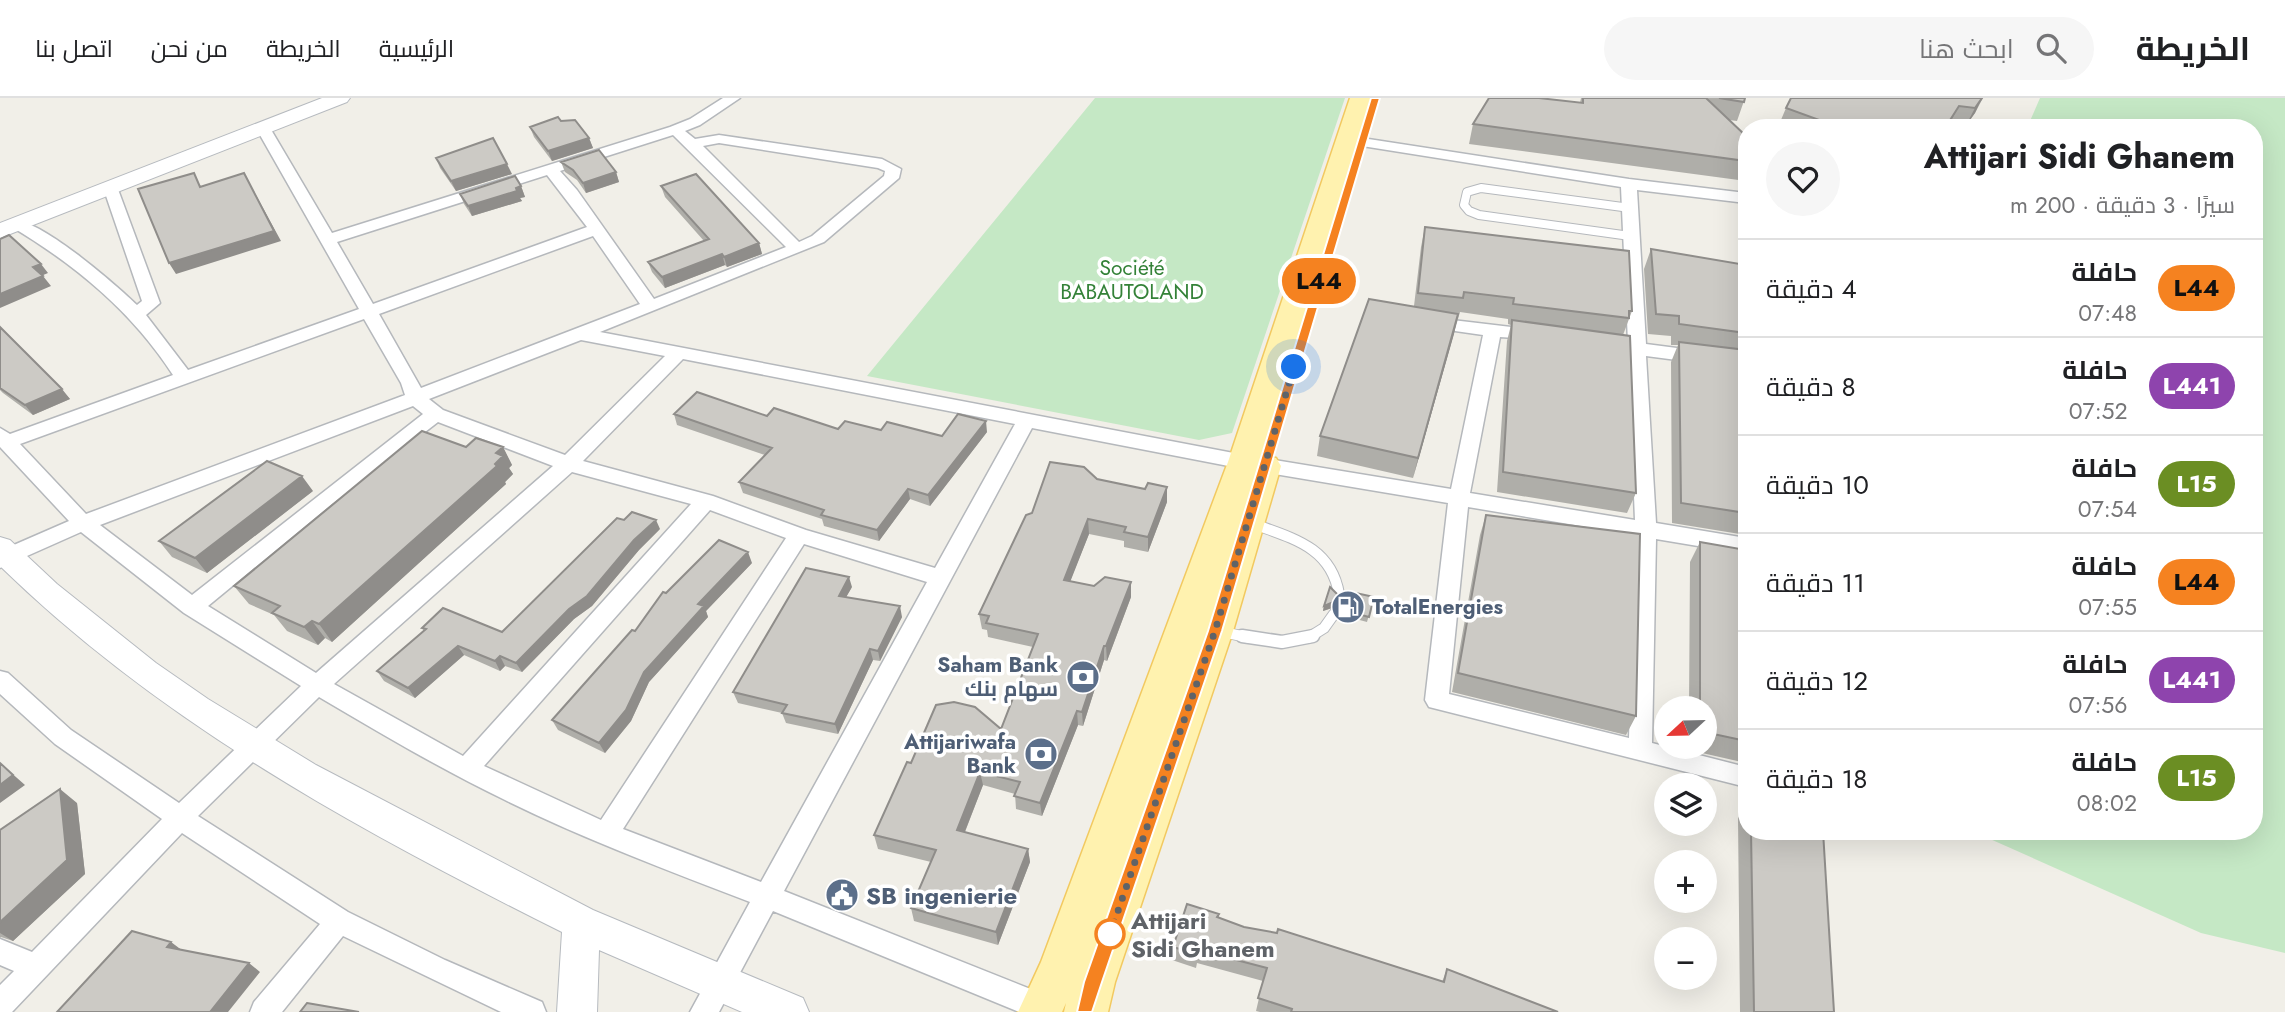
<!DOCTYPE html>
<html lang="ar">
<meta charset="utf-8">
<style>
:root{--surface:#fff;--page:#f6f6f6;--text:#202124;--muted:#757577;--line:#e0e0e0}
body{margin:0;font-family:Jost,Cairo,sans-serif;background:var(--page);color:var(--text);direction:rtl;height:100vh;display:flex;flex-direction:column;font-size:26px;white-space:nowrap}
*{box-sizing:border-box;margin:0}
p{font-size:23px;color:var(--muted)}
.icon{flex:none;width:38px;height:38px;fill:none;stroke:currentColor;stroke-width:2;stroke-linecap:round;stroke-linejoin:round}
.map{position:relative;flex:1;overflow:hidden;direction:ltr}
.side{position:absolute;left:1738px;top:21px;width:525px;height:721px;display:flex;flex-direction:column;background:var(--surface);border-radius:28px;box-shadow:0 7px 28px #0002;direction:rtl}
.side>*{flex:none}
.badge{padding:0 14px;border-radius:23px;font-size:24px;line-height:46px}
.needle{width:46px;rotate:248deg}
.buttons{position:absolute;left:1654px;top:598px;display:grid;gap:14px}
.buttons a{display:grid;place-items:center;width:63px;height:63px;border-radius:50%;background:var(--surface);box-shadow:0 7px 28px #0002;font-size:35px}
.you{position:absolute;width:35px;height:35px;margin:-18px;border:5px solid #fff;border-radius:50%;background:#1a73e8;box-shadow:0 0 0 10px #1a73e833}
.map>.badge{position:absolute;translate:-50% -50%;box-shadow:0 0 0 4px #fff}
.round{display:grid;place-items:center;flex:none;width:74px;height:74px;border-radius:37px;background:var(--page)}
.head{display:flex;align-items:center;justify-content:space-between;height:119px;padding:0 28px}
h1{font-size:33px;font-weight:700;line-height:52px}
ul{padding:0;list-style:none}
li{display:flex;align-items:center;gap:21px;height:98px;padding:0 28px;border-top:2px solid var(--line)}
li div{flex:1}
li b{display:block;font-size:26px}
li em{font-style:normal}
li .badge{min-width:77px;font-weight:700;text-align:center}
header{display:flex;align-items:center;gap:42px;box-sizing:border-box;height:98px;padding:0 35px;background:var(--surface);border-bottom:2px solid var(--line)}
header strong{font-size:33px}
nav{display:flex;gap:38px;margin-inline-start:auto;font-size:24px}
.search{width:490px;height:63px;background:var(--page);display:flex;align-items:center;gap:18px;box-sizing:border-box;padding:0 24px;border-radius:38px;color:var(--muted);font-size:26px}
.map>svg:first-child{display:block}
.green{fill:#c5e8c5}
.lines{fill:none;stroke-linecap:round;stroke-linejoin:round}
.lane-far2-casing{stroke:#b5b8bc;stroke-width:10}
.lane-far1-casing{stroke:#b5b8bc;stroke-width:12}
.lane-casing{stroke:#b5b8bc;stroke-width:15}
.street-casing{stroke:#b5b8bc;stroke-width:3}
.secondary-casing{stroke:#b6babf;stroke-width:2}
.primary-casing{stroke:#f2c960;stroke-width:3}
.lane-far2{stroke:#fff;stroke-width:8}
.lane-far1{stroke:#fff;stroke-width:10}
.lane{stroke:#fff;stroke-width:12}
.street{fill:#fff;fill-rule:evenodd}
.secondary{fill:#fff;fill-rule:evenodd}
.primary{fill:#fff2af;fill-rule:evenodd}
.wall{fill:#afaea9}
.shaded-wall{fill:#8f8d8a}
.building{fill:#cccac5;stroke:#8f8d8a;stroke-width:2}
.line{fill:#f58220;stroke:#fff;stroke-width:2}
.walk{stroke:#5f6368;stroke-width:7;stroke-dasharray:0 12.6}
.stop-dot{fill:#fff;stroke:#f58220;stroke-width:3.5}
.labels{text-anchor:middle;dominant-baseline:central;stroke-width:7;stroke-linejoin:round;paint-order:stroke}
.park-label{font-size:21px;fill:#348238;stroke:#fff}
.service-label{font-size:21px;font-weight:bold;fill:#4e5e75;stroke:#fff;text-anchor:end}
.near-service-label{font-size:24px;font-weight:bold;fill:#4e5e75;stroke:#fff;text-anchor:start}
.near-stop-label{font-size:24px;font-weight:bold;fill:#5f6368;stroke:#fff;text-anchor:start}
</style>
<header>
<strong>الخريطة</strong>
<div class="search"><svg class="icon" aria-label="search" viewBox="0 0 24 24"><circle cx="10" cy="10" r="6"/><path d="M15 15l6 6"/></svg>ابحث هنا</div>
<nav><a>الرئيسية</a><a>الخريطة</a><a>من نحن</a><a>اتصل بنا</a></nav>
</header>
<div class="map">
<svg width="2285" height="914" viewBox="0 0 2285 914">
<rect width="100%" height="100%" fill="#f1efe8"/>
<path class="green" d="M1095,0H1345L1232,335L1199,342L867,278Z
M2040,0H2285V855L2201,835L1972,733H2254V30H2027Z"/>
<g class="lines">
<defs>
<path id="lane-far2" d="M1630,110L1481,90L1467,94L1464,107L1469,113L1479,117L1630,138"/>
<path id="lane-far1" d="M1251,425C1291,440 1331,448 1339,496
M1218,533L1251,540
M1308,540L1324,530L1334,516"/>
<path id="lane" d="M1242,538L1282,544L1313,538"/>
<path id="street" d="M723,0H740L700,27L685,33L695,41L719,37L882,61L901,71L899,80L824,144L600,234L1244,357L1451,391L1483,237L1427,229L1418,224L1427,219L1537,232L1546,238L1543,242L1500,239L1470,395L1635,422L1628,255L1619,253L1616,249L1619,245L1628,244L1621,89L1362,48L1355,44L1362,40L1629,81L1746,95V105L1637,92L1646,246L1746,259V271L1646,258L1656,425L1746,440V456L1656,441L1652,645L1746,669V689L1429,609L1425,602L1448,405L1244,371L1032,330L784,793L1053,900L1057,910L1055,914H1019L773,813L719,914H690L750,804C667,772 584,741 505,702C441,671 380,635 319,599L198,718L348,814L445,862L542,904L546,914H501L343,838L282,914H250L254,904L320,826L182,735L12,914H0V887L14,873L0,867V841L32,854L162,721L55,646L0,596V573L8,575L71,632L179,705L301,588L184,515L81,434L0,470V453L69,423L0,349V330L10,336L173,277C132,214 77,168 12,129L10,126L12,123C37,117 118,189 137,207L142,203L103,89L111,84L116,86L160,205L146,217L188,272L359,211L256,30L258,27H268L270,30L332,135L670,29L690,21ZM673,37L786,149L654,201L577,92L560,73ZM719,45L878,70L885,73L884,78L812,138L799,144L703,48ZM547,77L587,129L373,206L337,144ZM593,138L640,206L421,290L379,216ZM364,221L401,285L405,297L86,416L20,346ZM581,242L665,258L565,357L443,312L429,301ZM683,261L1015,326L935,470L806,432L713,398L583,363ZM413,308L423,316L192,497L100,427ZM438,324L553,368L316,575L208,508L332,406ZM572,374L691,406L463,658L334,586ZM1468,409L1635,437L1629,640L1449,596ZM710,412L786,440L601,722L484,668ZM804,446L927,484L761,784L623,731Z"/>
<path id="secondary" d="M322,0H350L347,4L0,140V125Z
M0,439L10,442L57,486L156,565L208,601L316,667L593,812L803,900L809,914H742L599,852L597,914H557L562,834C361,734 161,625 0,468Z"/>
<path id="primary" d="M1350,0H1372L1261,358L1276,360L1281,368L1233,533L1115,884L1108,914H1064L1066,905L1062,914H1018L1041,864L1228,364Z"/>
</defs>
<use href="#lane-far2" class="lane-far2-casing"/>
<use href="#lane-far1" class="lane-far1-casing"/>
<use href="#lane" class="lane-casing"/>
<use href="#street" class="street-casing"/>
<use href="#secondary" class="secondary-casing"/>
<use href="#primary" class="primary-casing"/>
<use href="#lane-far2" class="lane-far2"/>
<use href="#lane-far1" class="lane-far1"/>
<use href="#lane" class="lane"/>
<use href="#street" class="street"/>
<use href="#secondary" class="secondary"/>
<use href="#primary" class="primary"/>
</g>
<path class="wall" d="M1581,0H1745L1737,23L1729,22L1746,38V83L1469,46L1473,26L1580,5Z
M1983,0L1975,15L1965,29L1949,27L1947,30L1778,29L1786,10Z
M561,23L589,40L593,50L552,63L534,39L530,29Z
M436,60L512,76L456,93L440,70Z
M561,64L616,74L619,84L586,95L577,82L565,74Z
M521,88L525,99L520,100L522,103L472,118L464,106L460,96Z
M661,88L759,145L762,156L727,169L725,167L665,190L652,174L648,164L704,143L665,99Z
M1425,129L1632,213L1623,237L1636,395L1627,415L1497,394L1507,243L1511,227L1508,226V221L1460,214L1413,380L1317,358L1320,338L1414,208L1421,149Z
M1651,151L1746,167V437L1672,425L1671,264L1678,247H1671V238L1648,236L1644,171Z
M0,229L70,301L33,317L3,295L0,292Z
M674,316L767,318L838,331L881,332L942,338L987,334L930,408L910,401L879,443L824,428L822,421L743,395L739,384L765,357L677,327Z
M466,349H503L512,367L509,370L513,376L505,384L506,386L332,544L325,540L318,547L287,533L274,517L249,506L234,488Z
M1097,381L1167,404L1148,454L1124,449V443L1089,436L1070,483L1094,488L1131,484V499L1107,563L1104,562L1083,628L1078,627L1042,718L1016,711L1015,696L983,687L965,734L1028,751L1030,764L998,847L914,823L911,810L931,764L878,751L874,737L911,665L1001,631L1033,549L988,539L987,532L982,531L979,516L1032,415Z
M313,393L207,475L172,459L159,443Z
M1486,417L1636,618L1626,637L1452,594L1480,437Z
M660,431L639,452L592,508L574,521L522,574L505,568L500,573L464,557L415,600L384,583L377,573L424,533L422,530L502,534Z
M1700,444L1746,452V665L1689,652V649H1704V611H1689L1690,464Z
M752,465L706,513L708,519L649,584L631,623L605,655L558,632L552,622L635,533L666,495Z
M852,489L846,499L902,519L880,563L873,562L838,636L786,625L782,615L738,605L733,594Z
M1339,498L1374,499L1367,524L1341,517L1340,512L1335,509L1323,513L1324,508Z
M77,705L85,776L13,843L1,839L0,840V732Z
M1746,707V733H1823L1834,914H1740L1738,720Z
M1219,816V820L1244,829L1442,884L1447,871L1558,914H1260L1256,913L1263,883L1197,865L1196,870L1172,862L1173,849Z"/>
<path class="shaded-wall" d="M1982,0L1975,15L1965,29L1975,10Z
M1959,8L1947,30H1945Z
M589,40L593,50L552,63L548,53Z
M507,66L512,76L456,93L451,83Z
M616,74L619,84L586,95L583,85Z
M244,75L281,143L176,176L169,165Z
M521,88L525,99L520,100L522,103L472,118L468,108Z
M759,145L762,156L727,169L724,159Z
M722,156L725,167L665,190L662,179Z
M41,166L48,175L41,178L33,169Z
M43,178L51,188L0,210V196Z
M1458,216L1454,236L1413,380L1418,360Z
M62,291L70,301L33,317L25,307Z
M986,323L987,334L930,408L928,397Z
M503,349L512,367L509,370L513,376L505,384L506,386L332,544L319,526L495,366L496,355Z
M302,378L313,393L207,475L195,460Z
M1167,389V404L1148,454V439Z
M908,391L910,401L879,443L877,432Z
M1088,421L1089,436L1065,497L1064,482Z
M656,422L660,431L639,452L592,508L574,521L522,574L516,565L634,442Z
M748,454L752,465L706,513L708,519L649,584L631,623L605,655L599,645L644,574L698,506Z
M849,479L852,489L841,508L839,498Z
M1131,484V499L1107,563L1106,548Z
M1336,503L1335,509L1323,513L1324,508Z
M900,508L902,519L880,563L878,553Z
M312,523L325,540L318,547L304,529Z
M458,548L464,557L415,600L408,590Z
M1104,548V562L1083,628L1082,614Z
M870,551L873,562L838,636L835,626Z
M500,558L505,568L500,573L495,563Z
M1077,613L1078,627L1042,718L1040,705Z
M0,665L25,687L0,705Z
M980,674L983,687L960,746L957,732Z
M60,691L77,705L85,776L13,843L0,835V824Z
M1028,751L1030,764L998,847L996,834Z
M171,844L183,853L167,849Z
M249,865L260,874L228,914H210Z"/>
<path class="building" d="M1489,0H1539L1583,5V0H1706L1746,38V63L1473,26Z
M1719,0H1745L1744,4Z
M1791,0H1982L1975,10L1959,8L1945,30H1841L1786,10Z
M558,19L561,23L575,22L589,40L548,53L530,29Z
M493,40L507,66L451,83L436,60Z
M599,52L616,74L583,85L573,72L561,64Z
M194,75L200,89L244,75L274,133L169,165L138,91Z
M696,76L759,145L724,159L722,156L662,179L648,164L709,141L661,88Z
M515,78L521,88L516,90L517,93L468,108L460,96Z
M1425,129L1629,153L1632,213H1629V220L1513,206L1514,200L1464,194L1463,200L1418,195Z
M9,137L41,166L33,169L43,178L0,196V141Z
M1651,151L1746,167V235L1679,226V218L1656,216Z
M1369,201L1458,216L1418,360L1320,338Z
M1512,222L1630,238L1636,395L1503,374Z
M0,229L62,291L25,307L0,290Z
M1679,244L1746,252V415L1681,405Z
M697,294L767,318L774,310L838,331L845,323L881,332L887,324L942,338L958,316L986,323L928,397L908,391L877,432L821,417L824,412L739,384L772,350L674,316Z
M422,333L466,349L476,340L503,349L496,355L503,358L495,366L497,368L319,526L312,523L304,529L272,515L280,508L234,488Z
M267,363L302,378L195,460L159,443Z
M1050,364L1084,369L1097,381L1145,391L1148,385L1167,389L1148,439L1124,434L1126,429L1088,421L1064,482L1094,488L1105,479L1131,484L1106,548H1104L1082,614L1077,613L1040,705L1014,698L1020,684L980,674L957,732L1028,751L996,834L911,810L936,752L874,737L907,664L911,665L936,607L954,604L975,609L1001,631L1038,536L986,525L989,518L979,516L1026,417L1032,415Z
M632,414L656,422L634,442L587,498L569,511L516,565L500,558L495,563L458,548L408,590L377,573L426,531L422,530L443,510L502,534L617,420L624,422Z
M1486,417L1640,436L1636,618L1458,575Z
M719,442L748,454L698,506L704,508L644,574L626,612L599,645L552,622L632,532L635,533L663,494L666,495Z
M1700,444L1746,452V643L1704,634V611H1700Z
M806,470L849,479L839,498L900,508L878,553L870,551L835,626L782,615L787,607L733,594Z
M1330,489L1339,498L1347,493L1374,499L1369,519L1342,512L1341,507L1336,503L1324,508Z
M0,665L13,677L0,687Z
M60,691L67,762L0,824V732Z
M1751,733H1823L1834,914H1754Z
M1187,806L1219,816L1217,819L1244,829L1277,835L1278,831L1444,884L1447,871L1558,914H1291L1292,911L1258,900L1267,870L1198,852L1197,856L1173,849Z
M132,833L171,844L167,849L249,865L210,914H57Z
M307,905L359,914H300Z"/>
<path class="line" d="M1371,0H1380L1222,533L1102,884L1092,914H1077L1084,884L1208,533Z"/>
<g class="lines">
<path class="walk" d="M1110,836L1215,533L1294,269"/>
</g>
<defs>
<symbol id="fuel-disc" viewBox="-11 -11 22 22"><circle r="9.5" fill="#5c6f8a" stroke="#fff"/><path d="M-5.5-6h7V0h2V4h1.3V-2.5L3-4.5l.8-.8L6-3V5H2.5V1h-1V6h-7ZM-4.2-4.7v3.2H.2V-4.7Z" fill="#fff"/></symbol>
<symbol id="bank-disc" viewBox="-11 -11 22 22"><circle r="9.5" fill="#5c6f8a" stroke="#fff"/><path d="M-6-4H6V4H-6ZM0-2.3a2.3 2.3 0 1 0 0 4.6a2.3 2.3 0 1 0 0-4.6Z" fill="#fff"/></symbol>
<symbol id="civic-disc" viewBox="-11 -11 22 22"><circle r="9.5" fill="#5c6f8a" stroke="#fff"/><path d="M-.6-6.5H3V-4.5H.6V-3L4-1V1h2V6H-6V1h2V-1L-.6-3ZM-1.2 2.5V6h2.4V2.5Z" fill="#fff"/></symbol>
</defs>
<g fill-rule="evenodd">
<use href="#fuel-disc" x="1329" y="490" width="38" height="38"/>
<use href="#bank-disc" x="1064" y="560" width="38" height="38"/>
<use href="#bank-disc" x="1022" y="637" width="38" height="38"/>
<use href="#civic-disc" x="823" y="778" width="38" height="38"/>
</g>
<circle class="stop-dot" cx="1110" cy="836" r="14"/>
<g class="labels">
<g class="park-label">
<text x="1132" y="170">Société<tspan x="1132" dy="24">BABAUTOLAND</tspan></text>
</g>
<g class="service-label">
<text x="1372" y="509" text-anchor="start">TotalEnergies</text>
<text x="1058" y="567">Saham Bank<tspan x="1058" dy="24">سهام بنك</tspan></text>
<text x="1016" y="644">Attijariwafa<tspan x="1016" dy="24">Bank</tspan></text>
</g>
<g class="near-service-label">
<text x="866" y="797">SB ingenierie</text>
</g>
<g class="near-stop-label">
<text x="1131" y="822">Attijari<tspan x="1131" dy="28">Sidi Ghanem</tspan></text>
</g>
</g>
</svg>
<div class="buttons">
<a><svg class="needle" viewBox="-14 -14 28 28"><path d="M0-13l5 13h-10z" fill="#e53935"/><path d="M0 13l5-13h-10z" fill="#757577"/></svg></a>
<a><svg class="icon" aria-label="layers" viewBox="0 0 24 24"><path d="M12 4l9 5-9 5-9-5zM3 14l9 5 9-5"/></svg></a>
<a>+</a>
<a>−</a>
</div>
<div class="you" style="left:1294px;top:269px"></div>
<b class="badge" style="left:1319px;top:183px;background:#f58220;color:#111">L44</b>
<section class="side">
<div class="head"><div><h1>Attijari Sidi Ghanem</h1><p>سيرًا · 3 دقيقة · 200 m</p></div><a class="round"><svg class="icon" aria-label="heart" viewBox="0 0 24 24"><path d="M12 20l-8-8c-3-5 5-10 8-4 3-6 11-1 8 4z"/></svg></a></div>
<ul>
<li><span class="badge" style="background:#f58220;color:#111">L44</span><div><b>حافلة</b><p>07:48</p></div><em>4 دقيقة</em></li>
<li><span class="badge" style="background:#8e44ad;color:#fff">L441</span><div><b>حافلة</b><p>07:52</p></div><em>8 دقيقة</em></li>
<li><span class="badge" style="background:#6b8e23;color:#fff">L15</span><div><b>حافلة</b><p>07:54</p></div><em>10 دقيقة</em></li>
<li><span class="badge" style="background:#f58220;color:#111">L44</span><div><b>حافلة</b><p>07:55</p></div><em>11 دقيقة</em></li>
<li><span class="badge" style="background:#8e44ad;color:#fff">L441</span><div><b>حافلة</b><p>07:56</p></div><em>12 دقيقة</em></li>
<li><span class="badge" style="background:#6b8e23;color:#fff">L15</span><div><b>حافلة</b><p>08:02</p></div><em>18 دقيقة</em></li>
</ul>
</section>
</div>
